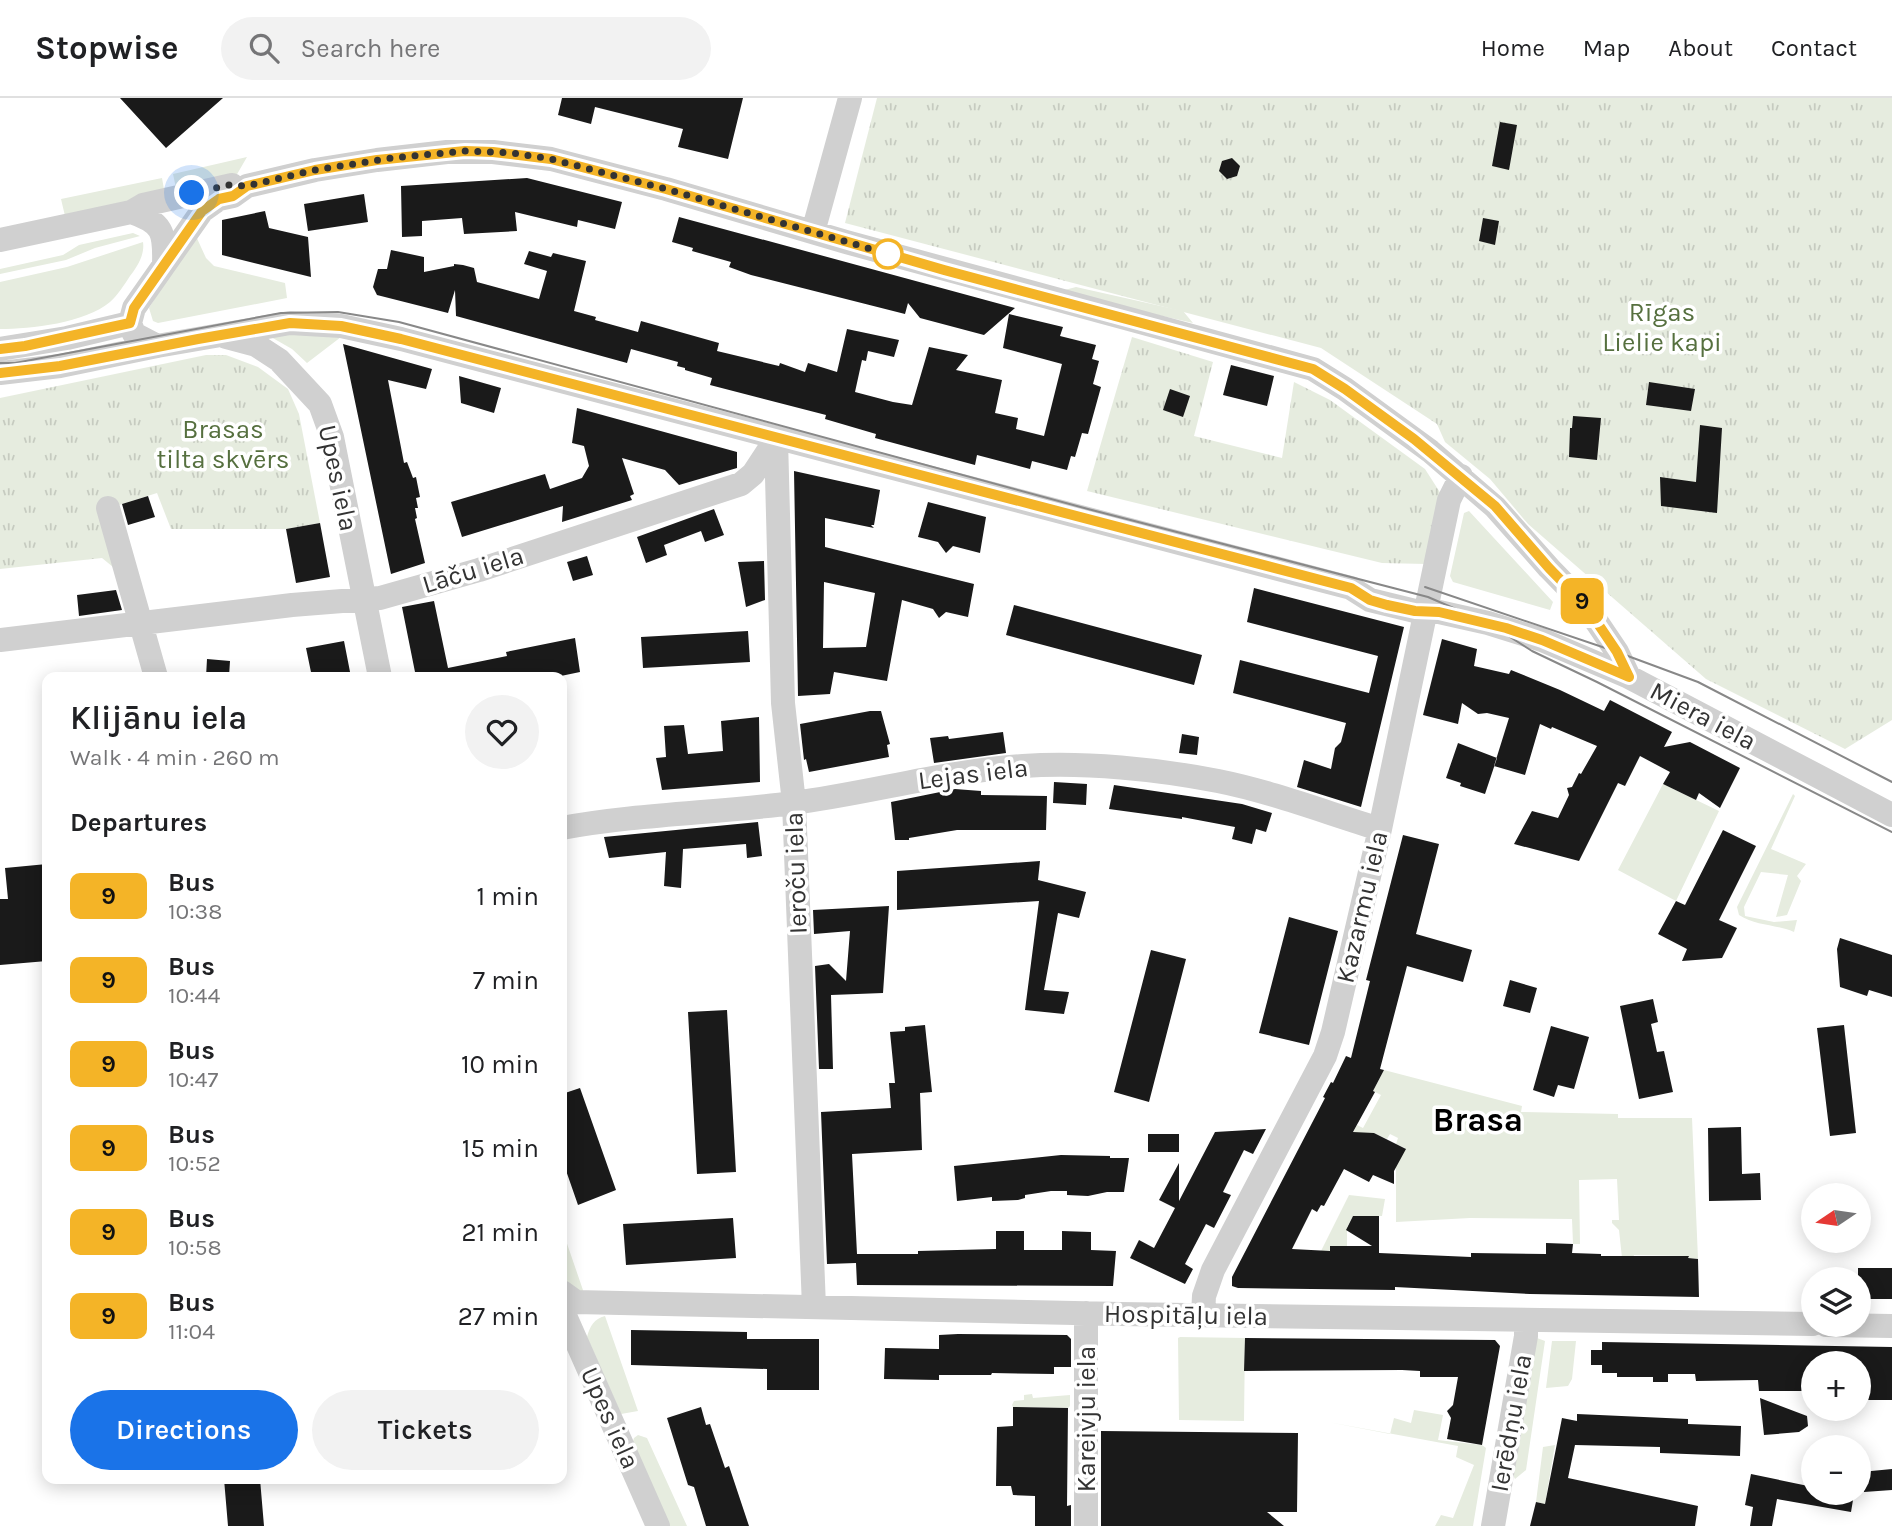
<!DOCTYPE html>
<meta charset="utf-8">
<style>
:root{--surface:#fff;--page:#f2f2f2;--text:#202124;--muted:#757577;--line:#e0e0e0;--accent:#1a73e8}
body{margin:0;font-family:Karla,sans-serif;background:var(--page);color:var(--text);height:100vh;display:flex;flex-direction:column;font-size:26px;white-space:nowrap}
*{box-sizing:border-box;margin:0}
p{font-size:23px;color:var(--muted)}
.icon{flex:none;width:38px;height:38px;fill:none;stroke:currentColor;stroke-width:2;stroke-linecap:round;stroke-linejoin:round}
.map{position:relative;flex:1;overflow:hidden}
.details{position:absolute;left:42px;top:574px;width:525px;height:812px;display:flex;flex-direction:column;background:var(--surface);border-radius:14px;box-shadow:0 4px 18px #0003}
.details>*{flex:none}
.badge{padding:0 14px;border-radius:10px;font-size:24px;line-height:46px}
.needle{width:46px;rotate:257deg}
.buttons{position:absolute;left:1801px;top:1085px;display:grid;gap:14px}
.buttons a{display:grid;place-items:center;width:70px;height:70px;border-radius:50%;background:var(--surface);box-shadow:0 4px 18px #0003;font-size:35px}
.you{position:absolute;width:35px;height:35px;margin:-18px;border:5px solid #fff;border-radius:50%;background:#1a73e8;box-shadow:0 0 0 10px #1a73e833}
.map>.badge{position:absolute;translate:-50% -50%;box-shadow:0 0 0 4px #fff}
h2{padding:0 28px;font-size:26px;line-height:63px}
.round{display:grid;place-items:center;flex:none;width:74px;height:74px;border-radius:37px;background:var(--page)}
.summary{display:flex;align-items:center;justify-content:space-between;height:119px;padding:0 28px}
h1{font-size:33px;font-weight:600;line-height:52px}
.action{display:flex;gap:14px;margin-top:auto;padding:14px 28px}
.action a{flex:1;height:80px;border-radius:42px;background:var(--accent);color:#fff;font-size:28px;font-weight:600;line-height:80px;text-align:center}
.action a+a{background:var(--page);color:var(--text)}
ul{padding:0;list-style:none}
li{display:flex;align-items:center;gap:21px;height:84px;padding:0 28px}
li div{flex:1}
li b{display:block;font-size:26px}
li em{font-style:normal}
li .badge{min-width:77px;font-weight:700;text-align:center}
header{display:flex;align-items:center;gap:42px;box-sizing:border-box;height:98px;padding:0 35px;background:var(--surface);border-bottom:2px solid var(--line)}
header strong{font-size:33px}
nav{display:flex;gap:38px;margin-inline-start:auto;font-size:24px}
.search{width:490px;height:63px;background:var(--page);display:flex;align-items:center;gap:18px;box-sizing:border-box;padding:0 24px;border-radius:38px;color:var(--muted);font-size:26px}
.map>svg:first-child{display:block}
.grass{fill:#e6ecdf}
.park{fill:url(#park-tufts)}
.building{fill:#1a1a1a;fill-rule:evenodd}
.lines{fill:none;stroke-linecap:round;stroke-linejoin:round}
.minor{stroke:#d0d0d0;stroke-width:24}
.tram{stroke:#888;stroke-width:2}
.line-casing{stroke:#fff;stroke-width:16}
.line{stroke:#f4b427;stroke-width:10}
.walk{stroke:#333;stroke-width:7;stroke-dasharray:0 12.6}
.stop-dot{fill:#fff;stroke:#f4b427;stroke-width:3.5}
.labels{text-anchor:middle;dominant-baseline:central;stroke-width:7;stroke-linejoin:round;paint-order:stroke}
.park-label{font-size:26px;fill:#56703f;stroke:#fff}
.street-label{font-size:26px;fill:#333;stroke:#fff}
.district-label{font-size:33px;font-weight:bold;fill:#000;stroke:#fff}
</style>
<header>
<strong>Stopwise</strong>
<div class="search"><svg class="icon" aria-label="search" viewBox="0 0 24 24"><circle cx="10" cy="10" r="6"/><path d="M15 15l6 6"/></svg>Search here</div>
<nav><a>Home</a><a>Map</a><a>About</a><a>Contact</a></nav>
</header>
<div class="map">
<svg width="1892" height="1428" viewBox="0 0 1892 1428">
<defs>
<pattern id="park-tufts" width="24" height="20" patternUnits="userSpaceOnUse" patternTransform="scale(1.75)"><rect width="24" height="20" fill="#e6ecdf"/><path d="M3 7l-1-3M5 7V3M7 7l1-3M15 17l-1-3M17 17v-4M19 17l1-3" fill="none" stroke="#c6cbc0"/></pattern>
</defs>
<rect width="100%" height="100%" fill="#fff"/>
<path class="grass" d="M247,59L236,78L177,95L173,76Z
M162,80L165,97L65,118L61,101Z
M133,135L140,138L95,150L66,162L0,176V171L63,157L79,147Z
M195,136L206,160L214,168L285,185L287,200L158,225L153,223L149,210Z
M143,144C145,157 137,169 130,178C124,187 118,197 110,204C85,225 31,231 0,231V184L67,169Z
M1076,189L1183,213L1193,225L1057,194Z
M276,235L341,239L307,265L292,251L271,239Z
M1469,413L1553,504L1550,512L1453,484L1450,478L1464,415Z
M1663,686L1719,713L1676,803L1618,772Z
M1793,696L1795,698L1771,751L1806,766L1797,778L1801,783L1787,817L1776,819L1788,777L1761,774L1744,809L1745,818L1774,824L1797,822L1794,834C1775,826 1756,828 1739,817L1737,809Z
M1384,972L1522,1008L1521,1014L1618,1016V1020H1692L1698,1161L1688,1160V1158L1634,1157L1633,1160H1622L1619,1132L1612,1125V1122H1619L1617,1081L1579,1082L1580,1146H1573L1572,1121L1470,1120L1396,1124V1068L1405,1050L1396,1046L1398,1040L1390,1036L1387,1041L1374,1035H1353L1357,1027L1363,1030L1381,997L1373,993Z
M1349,1097L1385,1101L1382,1118H1353L1347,1129V1149L1330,1148V1153H1321Z
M562,1134H563L584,1195L564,1186L562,1180Z
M605,1218L638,1313L621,1316L587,1239C590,1228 594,1221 605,1218Z
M1180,1239L1245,1240L1244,1323L1179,1322L1178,1240Z
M1537,1240L1545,1243L1526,1372L1515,1381L1513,1377Z
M1552,1243H1576L1572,1281L1568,1288L1546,1290Z
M1032,1296L1033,1300L1070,1297V1308L1068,1310L1013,1309L1012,1307L1014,1303L1024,1302V1297Z
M1414,1312L1443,1317L1438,1342L1482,1347L1486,1350L1473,1428H1435L1441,1417L1453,1420L1474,1367L1456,1359L1458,1348L1328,1324L1390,1336L1394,1320L1411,1325Z
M638,1337L647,1340L687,1428H670L632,1346L634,1340Z
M1555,1347L1545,1406L1536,1404L1543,1349Z"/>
<path class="park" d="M877,0H1892V622L1845,651L1706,581L1528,426L1490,381L1445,344L1437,326L1321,250L845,125Z
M1132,239L1213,264L1194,338L1282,360L1294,284L1330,302L1425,371L1441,396L1426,466L1382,465L1087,393Z
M206,257H226L258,269L288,291L299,316L320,425L286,431H171L157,395L100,413L113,469L102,460L0,471V300Z"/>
<path class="building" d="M120,0H223L166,50Z
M562,0H743L728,61L678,49L683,31L595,9L591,26L558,17Z
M1500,24L1517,27L1509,72L1492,68Z
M1232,60L1240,68L1237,78L1227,81L1219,73L1222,63Z
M527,80L622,104L615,131L578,122L577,129L515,114L517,133L464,136L462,120L422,123V138L402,139L401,88Z
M364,96L368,124L308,133L304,106Z
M265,113L269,130L308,139L311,179L222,157V122Z
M679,119L820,157L1015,210L984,237L920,220L908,205L905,216L751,177L729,169L731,164L692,153L693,150L672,144Z
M1483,120L1499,123L1495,147L1479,143Z
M391,152L424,159V174L454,168V166L463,167L474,170L477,184L539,201L547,173L524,166L529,153L551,159L553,155L586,163L574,213L596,219L595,222L638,234L641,223L719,245L717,253L779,268L780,265L805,274L808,265L837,274L847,231L899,242L894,259L868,253L866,263L862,262L855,294L893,304L912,307L929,249L968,257L956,272L1002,282L995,315L1018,320L1016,331L1044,338L1062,266L1003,250L1009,216L1063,229L1060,238L1096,247L1092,261L1099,263L1093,286L1101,289L1088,336L1082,335L1075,359L1071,358L1067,372L1032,363L1030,371L977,357L975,367L875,340L876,336L825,321L826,317L710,287L712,280L685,272V270L677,268L678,264L631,251L627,265L456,218L455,192L448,215L377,197L373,189L378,171H387Z
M343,246L432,271L426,291L388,282L404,365L407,364L413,380L416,379L420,399L416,400L418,410H415L417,420L415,421L425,465L391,476Z
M1231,267L1274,278L1267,308L1223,297Z
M459,278L501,290L494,315L461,305Z
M1649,284L1695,291L1691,313L1646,307Z
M1170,291L1190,298L1183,319L1163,312Z
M577,310L737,354V370L679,387L665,372L622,360L634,396L630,398L632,402L562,424L563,408L462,439L451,404L545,376L550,391L582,380L589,368L584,348L572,345Z
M1573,318L1601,320L1597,362L1569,359L1570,330H1572Z
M1700,327L1722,330L1717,415L1661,408L1660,379L1696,384Z
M794,373L880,392L874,427H871L874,430L825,420V449L974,486L968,519L946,514L939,520L933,511L902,502L887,583L834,574L830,596L798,598ZM824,484L875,495L866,549L823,550Z
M148,398L155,419L128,427L122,406Z
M928,404L986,419L980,455L953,448L946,455L938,444L918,439Z
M714,411L724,437L705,444L701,433L664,447L667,457L646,465L637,439Z
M320,425L330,479L296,485L286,431Z
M587,458L593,477L573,483L567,464Z
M764,463L765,502L746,509L738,464Z
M1254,490L1404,529L1361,709L1297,689L1304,662L1331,671L1335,650L1341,644L1346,625L1233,595L1240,562L1369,595L1378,558L1247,524Z
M116,492L122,512L79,518L77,497Z
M434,503L448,570L507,558L506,554L575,540L580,574L556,579H416L402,509Z
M1014,507L1202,557L1194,587L1006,537Z
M748,533L750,564L643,570L641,539Z
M1442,541L1477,551L1474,568L1509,576L1511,572L1560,592L1604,613L1610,602L1672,634L1664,649L1690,644L1740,670L1720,710L1699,695L1696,702L1663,686L1670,674L1640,658L1625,688L1618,685L1579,763L1514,746L1532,713L1558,720L1569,697L1567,690L1572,689L1579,675L1581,676L1597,648L1552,629L1551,631L1540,626L1525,677L1494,668L1509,620L1487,615L1478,616L1462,605L1458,626L1423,617Z
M344,543L351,579H312L306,550Z
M207,561L230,563L229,579H206Z
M870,613H881L890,646L887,647L889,659L809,674L806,661L804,662L800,626Z
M759,619L760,684L662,692L656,660L666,659L664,628L684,627L688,656L723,653L721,623Z
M1003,634L1006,655L934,665L930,640L948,638L949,641Z
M1182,636L1199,639L1197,657L1179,655Z
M1458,645L1497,660L1485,696L1460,688L1461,685L1446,680Z
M1054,684L1087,686L1086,707L1053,705Z
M1114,687L1242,706L1272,715L1266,734L1256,731L1252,746L1232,741L1235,729L1182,719V721L1109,711Z
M955,691L981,693V697L1047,698L1046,732H957L909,740V742H895L891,704Z
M758,724L762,758L747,760L746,746L683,751L681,790L664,788L666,754L609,760L604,739Z
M1723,732L1756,748L1719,822L1737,830L1722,860L1682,863L1687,851L1658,836L1676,803L1685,807Z
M1403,737L1439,746L1416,836L1472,852L1463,884L1407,868L1380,971L1384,972L1373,993L1375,994L1353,1034L1374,1035L1406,1051L1394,1073V1086L1373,1077L1369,1084L1344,1071L1324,1108L1321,1107L1317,1114L1312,1111L1292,1151L1330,1153V1148H1372L1346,1132L1353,1118H1379V1155L1471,1159V1155L1546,1156V1145L1573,1146L1572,1155L1601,1156V1158H1689L1688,1160L1698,1161L1699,1199L1530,1196L1395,1189V1192L1238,1190L1232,1188V1179L1325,1000L1323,999L1331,984L1333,985L1346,958L1351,960L1370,883L1366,882Z
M1040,763L1038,782L1086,794L1079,820L1058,815L1044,892L1069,894L1064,916L1025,912L1039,803L897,812V773Z
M47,766V863L0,867V801H8L5,770Z
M889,808L883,895L831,897L833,971H819L815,868L829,866L846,883L850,833L814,836L813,812Z
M1289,819L1338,833L1309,947L1259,935Z
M1840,840L1892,857V899L1869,892L1867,898L1840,889L1837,851Z
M1151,852L1186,861L1149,1004L1114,994Z
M1510,882L1537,890L1530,915L1503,908Z
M1653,901L1658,924L1651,926L1657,954L1664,953L1673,994L1639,1001L1620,908Z
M727,912L736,1074L697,1076L688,914Z
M925,927L932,994L920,995L922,1052L852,1056L857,1156H918V1153L996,1151V1133H1024V1152H1062V1133L1091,1134V1152L1116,1153L1113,1188L857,1187L856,1165L827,1166L821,1014L891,1010L889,985H895L890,934L905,933V929Z
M1844,927L1856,1035L1830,1038L1817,930Z
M1551,928L1589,939L1574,991L1558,987L1554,999L1533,992Z
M580,990L616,1092L578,1107L562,1061V996Z
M1741,1029L1742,1076L1760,1075L1761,1102L1709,1103L1708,1030Z
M1266,1031L1253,1056L1244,1052L1223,1094L1231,1097L1214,1130L1206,1126L1185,1166L1193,1171L1185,1186L1130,1160L1139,1142L1154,1150L1175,1110L1159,1102L1179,1065V1103L1215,1034Z
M1148,1036H1179V1054H1148Z
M1061,1057L1110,1058V1060H1129L1124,1094H1107L1088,1098L1067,1097V1093H1051L1025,1097V1100L1018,1102L992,1103V1099L957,1103L954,1068Z
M733,1120L736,1160L626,1167L623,1126Z
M1858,1170H1892V1201H1858Z
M631,1232L747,1234V1241H819V1292H767V1271L631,1267Z
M958,1236L1067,1237L1071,1241V1269H1054V1276L992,1275L991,1277H939V1282L884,1281L885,1250L939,1251V1237Z
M1245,1240L1495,1242L1500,1248L1482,1347L1447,1341L1451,1320L1447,1313L1453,1307L1458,1279H1420V1273L1402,1272L1244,1273Z
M1602,1244L1892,1249V1302H1858V1265H1813V1293H1759L1758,1282L1696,1283L1695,1276H1668V1284H1653V1279H1617V1275H1602V1267H1591V1252H1602Z
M1760,1300L1807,1318L1808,1328L1799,1334L1764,1337Z
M701,1309L706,1327L710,1326L725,1370L729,1368L749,1428H706L694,1389L688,1387L667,1320Z
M1013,1309L1068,1310L1067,1408L1071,1407V1428H1035V1398L1013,1397L1011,1388H996L997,1329L1013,1328Z
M1577,1316L1688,1321V1326L1741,1328L1740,1358L1660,1355V1349L1575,1347L1568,1380L1698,1408L1695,1428H1530L1536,1404L1545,1406L1562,1320L1577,1323Z
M1101,1333L1298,1335L1297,1414H1267L1284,1428H1101Z
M1892,1371V1392L1864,1394L1861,1374Z
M1751,1376L1813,1389V1395L1854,1396L1851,1414L1777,1401L1772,1428H1750L1753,1409L1745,1407Z
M224,1381H260L264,1428H228Z"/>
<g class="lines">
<path class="minor" d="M131,114C163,125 165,134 164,166
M813,134L850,0
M0,142L131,114L143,107L232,87
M226,239L256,247L279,262L320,306L332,339L380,579
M157,248L134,236L130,225L134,210L202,113L219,101L233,98L247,88L315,72L377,62L447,54H493L551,61L666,91L846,144L1313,271L1345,291L1430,353L1495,409L1549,470L1586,508L1617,554L1629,579
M0,251L67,240L130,225
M0,275L60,268L157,248L290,225L341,228L401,241L1351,490L1370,502L1415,513L1439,514L1488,525L1542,542L1629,579L1892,717
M776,341L783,605L794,705L814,1209
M108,410L156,579
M0,542L292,507L380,500L479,472L741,386L753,376L776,341
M562,730C638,716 716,715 793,705C870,695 945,673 1023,668C1085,664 1157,671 1218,683C1273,694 1327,715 1380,731
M562,1194L576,1204L1120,1216L1813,1226
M562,1211L658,1428
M1203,1217L1204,1198L1213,1172L1325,958L1333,934L1380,731L1449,402L1461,378
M1826,1227L1892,1228
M1086,1428V1215
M1493,1428L1526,1238V1222"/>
<path class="tram" d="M0,265H15L281,215L338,214L399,224L1088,411L1428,499L1488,525L1532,553L1597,584L1892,734
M1425,489L1617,554L1698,584L1892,684"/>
</g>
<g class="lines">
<defs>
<path id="line" d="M0,251L25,248L130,225L134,210L202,113L219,101L233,98L247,88L315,72L377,62L465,53L493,54L551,61L666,91L944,172L1313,271L1345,291L1414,341L1495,408L1549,470L1586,508L1617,554L1629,579L1542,542L1506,530L1439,514L1415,513L1387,507L1370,502L1351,490L401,241L341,228L290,225L198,241L60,268L0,275"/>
</defs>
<use href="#line" class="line-casing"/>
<use href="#line" class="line"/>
<path class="walk" d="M192,95L229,87L247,88L315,72L392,60L465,53L512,55L551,61L666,91L895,158L888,156"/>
</g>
<circle class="stop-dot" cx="888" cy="156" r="14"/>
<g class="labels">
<g class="park-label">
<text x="1662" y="214">Rīgas<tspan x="1662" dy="30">Lielie kapi</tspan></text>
<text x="223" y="331">Brasas<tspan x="223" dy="30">tilta skvērs</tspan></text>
</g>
<g class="street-label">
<text transform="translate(338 380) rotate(78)">Upes iela</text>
<text transform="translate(473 472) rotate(-17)">Lāču iela</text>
<text transform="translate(1703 618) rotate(28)">Miera iela</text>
<text transform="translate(973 676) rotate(-7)">Lejas iela</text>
<text transform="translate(796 775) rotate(-92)">Ieroču iela</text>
<text transform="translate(1362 809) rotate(-77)">Kazarmu iela</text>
<text transform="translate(1186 1217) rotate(1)">Hospitāļu iela</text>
<text transform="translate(610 1320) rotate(66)">Upes iela</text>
<text transform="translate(1086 1321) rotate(-90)">Kareivju iela</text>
<text transform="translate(1511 1325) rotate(-80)">Ierēdņu iela</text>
</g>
<g class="district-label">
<text x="1478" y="1022">Brasa</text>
</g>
</g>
</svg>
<div class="buttons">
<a><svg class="needle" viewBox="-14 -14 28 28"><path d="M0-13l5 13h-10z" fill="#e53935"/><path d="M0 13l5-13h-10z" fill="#757577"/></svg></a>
<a><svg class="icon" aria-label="layers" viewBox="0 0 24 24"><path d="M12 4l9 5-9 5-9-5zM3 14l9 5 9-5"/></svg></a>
<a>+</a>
<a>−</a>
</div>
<div class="you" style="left:192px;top:95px"></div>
<b class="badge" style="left:1582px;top:503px;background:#f4b427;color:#111">9</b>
<section class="details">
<div class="summary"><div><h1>Klijānu iela</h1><p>Walk · 4 min · 260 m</p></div><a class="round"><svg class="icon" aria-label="heart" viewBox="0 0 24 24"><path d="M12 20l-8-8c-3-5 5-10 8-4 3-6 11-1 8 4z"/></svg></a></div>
<h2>Departures</h2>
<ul>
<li><span class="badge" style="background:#f4b427;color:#111">9</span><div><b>Bus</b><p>10:38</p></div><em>1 min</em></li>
<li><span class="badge" style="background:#f4b427;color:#111">9</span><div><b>Bus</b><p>10:44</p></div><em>7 min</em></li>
<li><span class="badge" style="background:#f4b427;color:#111">9</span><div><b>Bus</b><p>10:47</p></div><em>10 min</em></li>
<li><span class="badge" style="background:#f4b427;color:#111">9</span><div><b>Bus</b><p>10:52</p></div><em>15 min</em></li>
<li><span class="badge" style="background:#f4b427;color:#111">9</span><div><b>Bus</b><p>10:58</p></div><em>21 min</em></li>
<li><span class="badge" style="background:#f4b427;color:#111">9</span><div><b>Bus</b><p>11:04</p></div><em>27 min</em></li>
</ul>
<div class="action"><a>Directions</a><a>Tickets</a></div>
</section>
</div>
